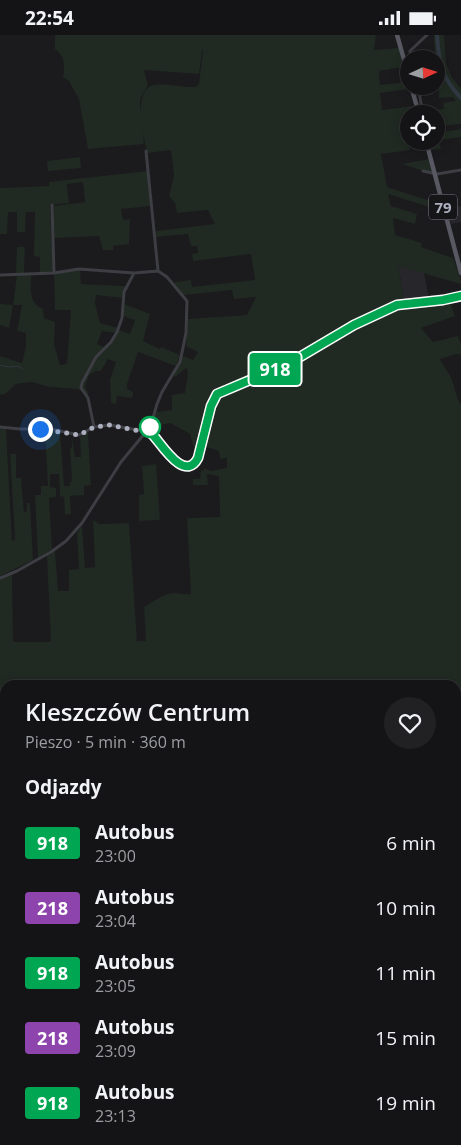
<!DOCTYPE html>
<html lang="pl">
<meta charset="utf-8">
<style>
:root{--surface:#141416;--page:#212123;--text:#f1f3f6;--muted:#9d9ea1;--line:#333335}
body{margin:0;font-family:"Open Sans",sans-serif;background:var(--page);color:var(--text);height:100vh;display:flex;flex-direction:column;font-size:19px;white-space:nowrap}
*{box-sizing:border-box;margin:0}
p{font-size:16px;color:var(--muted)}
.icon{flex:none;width:28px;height:28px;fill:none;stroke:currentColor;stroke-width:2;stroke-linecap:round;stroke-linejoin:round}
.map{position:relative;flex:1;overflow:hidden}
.panel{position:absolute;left:0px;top:645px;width:461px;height:465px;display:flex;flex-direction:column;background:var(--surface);border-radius:15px 15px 0 0;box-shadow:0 2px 12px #0003,0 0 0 1px var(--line)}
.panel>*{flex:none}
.badge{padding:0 10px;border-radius:4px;font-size:18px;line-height:32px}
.needle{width:32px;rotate:86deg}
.tools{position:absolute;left:400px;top:15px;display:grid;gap:10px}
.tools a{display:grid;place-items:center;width:45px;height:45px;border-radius:50%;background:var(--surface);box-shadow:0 2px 12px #0003,0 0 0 1px var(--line);font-size:25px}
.you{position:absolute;width:25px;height:25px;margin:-12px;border:4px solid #fff;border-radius:50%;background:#1a73e8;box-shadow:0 0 0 8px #1a73e833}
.map>.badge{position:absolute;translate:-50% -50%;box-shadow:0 0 0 2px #fff}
h2{padding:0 25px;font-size:19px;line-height:45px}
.round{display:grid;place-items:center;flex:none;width:52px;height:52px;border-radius:26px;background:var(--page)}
.headline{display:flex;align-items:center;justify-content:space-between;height:85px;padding:0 25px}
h1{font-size:24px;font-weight:600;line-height:38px}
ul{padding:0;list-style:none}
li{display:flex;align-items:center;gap:15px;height:65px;padding:0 25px}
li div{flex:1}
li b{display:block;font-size:19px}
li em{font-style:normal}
li .badge{min-width:55px;font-weight:700;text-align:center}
.status{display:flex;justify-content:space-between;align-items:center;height:35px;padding:0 25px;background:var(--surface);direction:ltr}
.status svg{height:14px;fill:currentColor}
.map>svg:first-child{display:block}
.built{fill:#27262a}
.green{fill:#202922}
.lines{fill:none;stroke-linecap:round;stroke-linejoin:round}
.stream{stroke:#2f3742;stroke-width:1}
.river{stroke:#2f3742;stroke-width:4}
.minor{stroke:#3d3d44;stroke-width:3}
.major{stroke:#575861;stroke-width:4.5}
.line-casing{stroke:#fff;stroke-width:11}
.line{stroke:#00a651;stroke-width:8}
.walk{stroke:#acafbd;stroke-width:5;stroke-dasharray:0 9}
.stop-dot{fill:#fff;stroke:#00a651;stroke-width:2.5}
.labels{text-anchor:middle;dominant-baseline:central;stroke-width:4;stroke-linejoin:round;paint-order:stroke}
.shield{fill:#161518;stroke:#7f818c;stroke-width:1}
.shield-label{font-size:15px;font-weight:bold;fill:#acafbd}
</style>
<div class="status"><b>22:54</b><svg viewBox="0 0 49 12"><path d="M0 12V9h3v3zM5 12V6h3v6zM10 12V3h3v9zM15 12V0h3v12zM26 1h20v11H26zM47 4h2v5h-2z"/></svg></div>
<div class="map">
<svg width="461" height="1110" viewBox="0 0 461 1110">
<rect width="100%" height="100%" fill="#1b1a1d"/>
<path class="built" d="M461,171V187L451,189L447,173Z
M398,230L424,238L429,264L404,265Z"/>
<path class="green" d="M55,0H376L374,15L399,13L404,32L379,36L380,50L407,47L409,54L380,58L382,75L413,71L416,79H409V88L403,89L405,98L409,97V106H424L425,108L409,110L410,115L381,119L387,152L440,169L442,176L388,159L391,171L417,179L415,189L393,183L395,200L422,208L421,212L453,223L461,245V249L398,231L405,269L449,265L455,281L421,293L433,307L458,301L461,309V320L456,319L440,324C443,331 448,336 451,343C456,352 455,362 461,370V1110H443L442,1105H456V650H5V806L0,807V543L12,540L13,607H51L47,521L55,516L58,556H69V535L79,534L77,498L82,490L85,533L95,532L93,485L100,489L129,488L137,606H146L144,572C153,567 164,558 174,558C180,558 184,560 191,559L187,483L220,482L219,441L207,439L208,450H193V444H200L201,435L203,436L204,433L211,436L227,433V423L220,424L219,416L204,411L202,422L196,421L190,399L170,388L157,391L155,381L156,377L172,375V360L185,358L188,337L186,333L175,342L173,339L183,321L193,325L198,317L186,311L188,284L247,280L256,262L234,264L232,255L184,260L174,249L175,247L191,245L192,252L255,245L251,219L193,226L192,219L198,218L197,211H191L188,199L156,202V196L215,189L208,175L177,178L175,168L169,161L174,141L171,115L147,118C144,103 132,56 153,50C167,47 182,53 196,52L199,49L203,15H202L199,39L144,35L148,50L141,62L140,68L144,109L88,114L79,64L69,46L63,42C65,31 65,21 55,14Z
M434,0H444L446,28L451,41L461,54V89L441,91L438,79H427L425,76L444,74L443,68L456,66L453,62L439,63L438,49H436Z
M461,94V102L439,105L441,114L431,115L428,106H436V98Z
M80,122L81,133L48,136L47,126Z
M429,124L432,136H424L402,129Z
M147,136L152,171L121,174L123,185L130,184L129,209L113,211V215H103L99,201L54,203V171L85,167L83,147L67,149L69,168L50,170L53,237L40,238V222L34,221L35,177H26L25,197H17V177H8L7,199H0V153L49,151V147Z
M17,212H25L24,238H16Z
M80,235L81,249L125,251L123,263L96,260L95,268L100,288L118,293L115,298L102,296L97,309L104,312L109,308L110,309L119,295L130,299L135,285L123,281L124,269L150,279L143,306L160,314L161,312L180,320L176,331L138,317L127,349V354L133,357V361L131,363L117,361L116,369L111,368L110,345L116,327L108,324L101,336H96L89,340L85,352L89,359L86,361L81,355L77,354L49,352L32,347L16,349L5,359L0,360V321L22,328L26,311V298L17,296L22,270H13L9,293L0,290V269L13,270L17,240H31C31,253 28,268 43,274L44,283L55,287L54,309L60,330H63L67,328L71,275H55L54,239Z
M0,393H6L12,506L15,505L10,419H16V443H21L24,477L27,476V468H30L33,525L0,541Z
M45,395L60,397L64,451H70V447L72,446L70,413L72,412V402L75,422H81L80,402L88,397L91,450L84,451V460L70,461L71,479L65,480L64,462L60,461L59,439H50V452L56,453V462L49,463L52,514L38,523L35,460H41V451H48Z
M156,429L160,485L139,486V460L144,459L142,431Z
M5,807V953L2,954L5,1002L0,1003V809Z
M35,1105H324V1110H33Z"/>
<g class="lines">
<path class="stream" d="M0,330L9,332L18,331L23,334"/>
<path class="river" d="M437,0C439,28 441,42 461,63"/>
<path class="minor" d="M411,24L410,16L427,0
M418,51L422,74L424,79
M146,116L158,236
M423,136L437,139L461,135
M52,170L54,238
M0,240L54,238L79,234L134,238L158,236L167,242L187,266L186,298L180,327L162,357L157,369L149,397
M0,392L20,394H51L79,400L94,392L110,390L149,397L153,400C162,410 185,448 198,423L214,363L224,355L288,329L354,290L397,270L443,265L461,261
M94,392L88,363L81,353L82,348L96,322L111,307L117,297L122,283L124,257L134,238
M0,543L17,536L51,517L66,506L82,488L121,427L145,398
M0,1004H5
M0,1104H5
M8,1105L19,1110"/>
<path class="major" d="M397,0L409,42
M411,51L419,79
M426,106L461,238"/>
</g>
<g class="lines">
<defs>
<path id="line" d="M150,392L149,397L153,400C162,410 185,448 198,423L211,371L217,359L288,329L354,290L397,270L443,265L461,261"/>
</defs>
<use href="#line" class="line-casing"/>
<use href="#line" class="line"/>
<path class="walk" d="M40,394L79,400L94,392L110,390L145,397H149L150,392"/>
</g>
<circle class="stop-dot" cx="150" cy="392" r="10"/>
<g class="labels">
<rect class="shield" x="429" y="159.5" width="28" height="25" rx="4"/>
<g class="shield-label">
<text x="443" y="172">79</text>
</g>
</g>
</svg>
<div class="tools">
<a><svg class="needle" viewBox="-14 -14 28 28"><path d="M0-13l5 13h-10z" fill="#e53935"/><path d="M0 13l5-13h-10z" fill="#9d9ea1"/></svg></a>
<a><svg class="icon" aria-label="locate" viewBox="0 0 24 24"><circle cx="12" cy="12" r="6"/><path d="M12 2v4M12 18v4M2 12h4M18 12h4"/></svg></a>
</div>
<div class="you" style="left:40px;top:394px"></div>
<b class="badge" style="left:275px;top:334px;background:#00a651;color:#fff">918</b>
<section class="panel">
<div class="headline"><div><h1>Kleszczów Centrum</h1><p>Pieszo · 5 min · 360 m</p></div><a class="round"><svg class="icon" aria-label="heart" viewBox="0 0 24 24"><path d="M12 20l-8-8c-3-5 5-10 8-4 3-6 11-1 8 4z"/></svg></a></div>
<h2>Odjazdy</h2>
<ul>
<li><span class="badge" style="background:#00a651;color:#fff">918</span><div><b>Autobus</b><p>23:00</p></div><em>6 min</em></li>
<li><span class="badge" style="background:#8e44ad;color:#fff">218</span><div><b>Autobus</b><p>23:04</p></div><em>10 min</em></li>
<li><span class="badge" style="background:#00a651;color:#fff">918</span><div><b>Autobus</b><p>23:05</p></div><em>11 min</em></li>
<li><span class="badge" style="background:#8e44ad;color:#fff">218</span><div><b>Autobus</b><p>23:09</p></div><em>15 min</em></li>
<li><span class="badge" style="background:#00a651;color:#fff">918</span><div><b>Autobus</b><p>23:13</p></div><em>19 min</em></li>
</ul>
</section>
</div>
